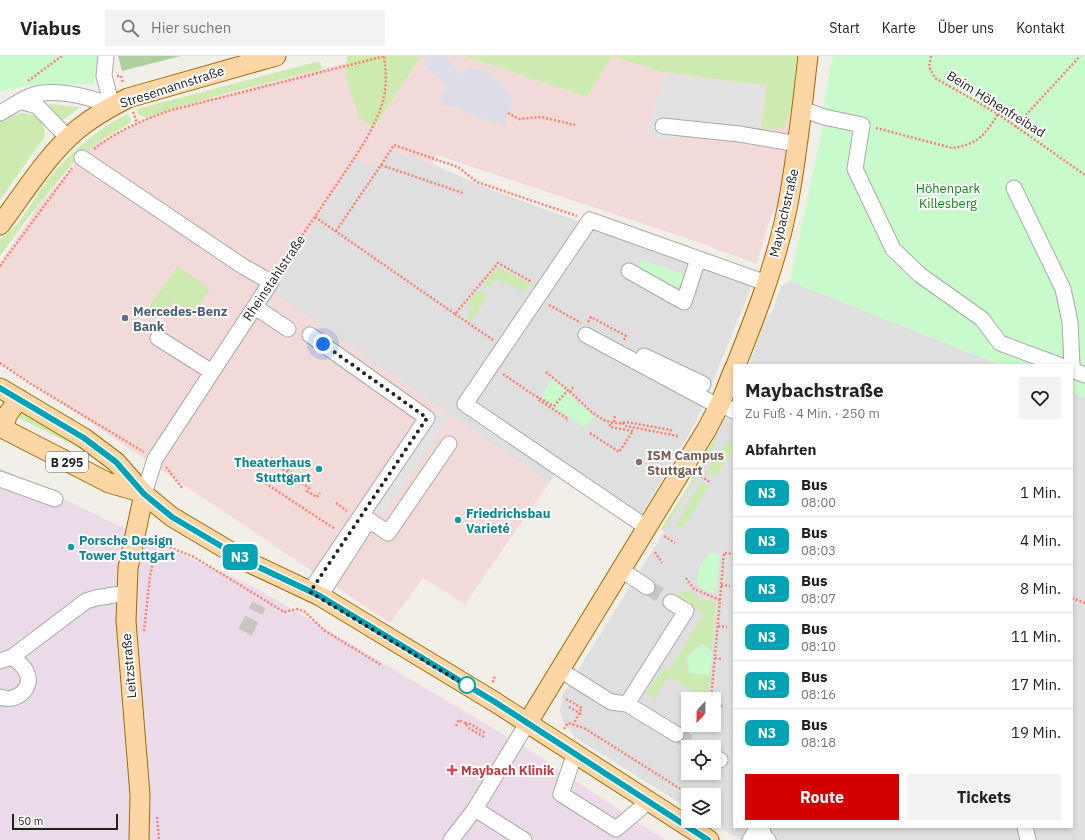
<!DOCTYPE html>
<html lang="de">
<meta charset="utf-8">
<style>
:root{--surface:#fff;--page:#f2f2f2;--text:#222;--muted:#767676;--line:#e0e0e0;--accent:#d40000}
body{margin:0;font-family:"IBM Plex Sans",sans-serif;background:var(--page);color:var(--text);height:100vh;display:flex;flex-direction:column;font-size:15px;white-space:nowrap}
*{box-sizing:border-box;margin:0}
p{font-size:13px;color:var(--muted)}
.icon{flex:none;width:22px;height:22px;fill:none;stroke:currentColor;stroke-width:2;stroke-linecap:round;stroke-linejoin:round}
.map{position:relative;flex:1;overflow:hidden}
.details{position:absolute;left:733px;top:308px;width:340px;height:464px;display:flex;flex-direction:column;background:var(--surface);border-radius:0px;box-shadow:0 2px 6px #0003}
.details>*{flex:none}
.badge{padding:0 8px;border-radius:6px;font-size:14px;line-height:26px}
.needle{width:26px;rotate:202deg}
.tools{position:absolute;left:681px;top:636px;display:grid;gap:8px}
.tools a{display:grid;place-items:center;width:40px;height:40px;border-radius:0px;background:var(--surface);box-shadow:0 2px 6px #0003;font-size:20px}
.scale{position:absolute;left:12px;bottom:10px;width:106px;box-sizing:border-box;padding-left:4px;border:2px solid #222;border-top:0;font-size:11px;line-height:14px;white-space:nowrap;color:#222;-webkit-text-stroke:3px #fff;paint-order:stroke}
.you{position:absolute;width:20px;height:20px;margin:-10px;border:3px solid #fff;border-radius:50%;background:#1a73e8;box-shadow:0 0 0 6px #1a73e833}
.map>.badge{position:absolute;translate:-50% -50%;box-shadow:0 0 0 2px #fff}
h2{padding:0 12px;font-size:15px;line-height:36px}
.round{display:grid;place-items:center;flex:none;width:42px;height:42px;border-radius:0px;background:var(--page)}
.head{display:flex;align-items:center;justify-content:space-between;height:68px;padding:0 12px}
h1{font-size:19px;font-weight:700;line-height:30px}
.action{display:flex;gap:8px;margin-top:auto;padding:8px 12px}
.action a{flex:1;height:46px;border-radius:0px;background:var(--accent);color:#fff;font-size:16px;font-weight:700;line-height:46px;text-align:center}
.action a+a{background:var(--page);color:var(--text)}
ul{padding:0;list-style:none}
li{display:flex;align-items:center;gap:12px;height:48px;padding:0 12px;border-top:1px solid var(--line)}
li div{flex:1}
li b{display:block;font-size:15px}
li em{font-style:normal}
li .badge{min-width:44px;font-weight:700;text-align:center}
header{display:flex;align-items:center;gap:24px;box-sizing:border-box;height:56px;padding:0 20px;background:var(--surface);border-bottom:1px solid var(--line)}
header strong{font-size:19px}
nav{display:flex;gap:22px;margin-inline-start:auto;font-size:14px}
.search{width:280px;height:36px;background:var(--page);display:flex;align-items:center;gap:10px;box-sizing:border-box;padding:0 14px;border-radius:0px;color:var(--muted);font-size:15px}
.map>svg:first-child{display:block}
.residential{fill:#e0dfdf;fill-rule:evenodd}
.commercial{fill:#f2dad9}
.industrial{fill:#ebdbe8}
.grass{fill:#cdebb0}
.forest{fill:#add19e}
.park{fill:#c8facc}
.parking{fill:#e2e2e2}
.plaza{fill:#dddde8}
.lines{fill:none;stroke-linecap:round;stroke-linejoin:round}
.minor-tunnel{stroke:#c8c6c1;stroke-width:15;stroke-dasharray:15 8;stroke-linecap:butt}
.minor-casing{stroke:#a9a9a9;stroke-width:17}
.major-casing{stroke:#a06b00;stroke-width:21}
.path{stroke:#fa8072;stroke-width:2.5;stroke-dasharray:2 2;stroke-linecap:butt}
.minor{stroke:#fff;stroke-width:15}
.major{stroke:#fcd6a4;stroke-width:19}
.line-casing{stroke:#fff;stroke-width:9}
.line{stroke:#00a3b4;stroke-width:6}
.walk{stroke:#222;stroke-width:4;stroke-dasharray:0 7.2}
.service-dot{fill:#5c6f8a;stroke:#fff;stroke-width:1.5}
.education-dot{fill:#8d6e63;stroke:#fff;stroke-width:1.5}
.culture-dot{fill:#0f9aa8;stroke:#fff;stroke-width:1.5}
.stop-dot{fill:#fff;stroke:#00a3b4;stroke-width:2}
.health-dot{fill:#e0444e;stroke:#fff;stroke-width:1.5}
.labels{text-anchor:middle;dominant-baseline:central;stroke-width:4;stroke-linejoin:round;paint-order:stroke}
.shield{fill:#fff;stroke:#646464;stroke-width:1}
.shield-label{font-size:12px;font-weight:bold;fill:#222}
.street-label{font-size:13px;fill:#222;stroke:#fff}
.park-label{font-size:13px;fill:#0c8416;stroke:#fff}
.service-label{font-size:13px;font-weight:bold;fill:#4e5e75;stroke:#fff;text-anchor:start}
.education-label{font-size:13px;font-weight:bold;fill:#785e54;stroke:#fff;text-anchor:start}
.culture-label{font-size:13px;font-weight:bold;fill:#0d838f;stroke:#fff;text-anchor:start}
.health-label{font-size:13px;font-weight:bold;fill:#be3a42;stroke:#fff;text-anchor:start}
</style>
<header>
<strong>Viabus</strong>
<div class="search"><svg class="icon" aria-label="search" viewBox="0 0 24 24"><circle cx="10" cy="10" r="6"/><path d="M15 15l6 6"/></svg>Hier suchen</div>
<nav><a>Start</a><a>Karte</a><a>Über uns</a><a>Kontakt</a></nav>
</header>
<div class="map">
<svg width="1085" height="784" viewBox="0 0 1085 784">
<rect width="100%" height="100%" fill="#f2efe9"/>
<path class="residential" d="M391,94L432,108L491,134L753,227L697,364L635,469L556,417L549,427L268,234L356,104Z
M790,225L1001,309H749L763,269L767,260L771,258L781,230Z
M1072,337L1085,342V784H741L709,765H714V739H688V752L576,682L564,668L560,655L563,638L664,476L661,473L688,431L714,382L734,341V771H1072ZM688,643H714V669H688ZM688,691H714V717H688Z"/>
<path class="commercial" d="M421,0H464L587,41L612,0L663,16L767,30L761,73L784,72L793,50L791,82L779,150L771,159L757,208L689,183L436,99L432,108L391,94L380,113L356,104L269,234L549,427L465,548L423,522L390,567L0,306V207L38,151L90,91L159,56L346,7L345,17L374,73Z"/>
<path class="industrial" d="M0,412L113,467L258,533L523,690L665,784H0Z"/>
<path class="grass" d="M347,0H421L374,73L359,61L345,17Z
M464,0H797L793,50L784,72L761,74L767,30L663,16L612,0L587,41Z
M316,6L321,7L322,13L216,40L146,62L138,58L137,53Z
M48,48L80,51L62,65Z
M22,57L38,60L44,71L45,80L0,144V65L7,61Z
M128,58L131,64L130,67L100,85L77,102L27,163L0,200V183C22,169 33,142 50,121C72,95 97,73 128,58Z
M178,210L210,233L192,258L174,245L161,263L147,253Z
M498,211L530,228L524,236L496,223L490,232L484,228Z
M480,233L488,239L472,266L466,262L473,251L467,248Z
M16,354L109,407L13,359Z
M714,382L716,388L664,475L661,473L688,431Z
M733,383L731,397L715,421L707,416L724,390Z
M701,426L709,431L683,472L676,469Z
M680,535L694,537L699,543L716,546L712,594L701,587L686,601L688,618L710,619L708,643L668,621L654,643L645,637L664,612L669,615L704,557L677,540Z"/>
<path class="forest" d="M118,0H181L122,15Z"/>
<path class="park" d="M0,0H99L93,28L31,29L0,35Z
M833,0H1085V342L1072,337V309H1001L790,225L823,69V52Z
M642,204L687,219L684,226L674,231L638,213Z
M552,323L594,361L585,372L541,343Z
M711,496L720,499L716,538L697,530C697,514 699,508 711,496Z
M702,588L712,595L710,619L689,617L687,601Z"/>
<path class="parking" d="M665,18L765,31L757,87L697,81L663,84L645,79Z
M434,352L449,361L382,460L367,449Z"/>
<path class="plaza" d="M423,0H447L459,17L471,12L490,16L500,25L513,42L504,70L497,67L495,68L450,50L439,49L446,30L426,10Z"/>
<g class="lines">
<path class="minor-tunnel" d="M647,531L671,546
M245,576L259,549
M676,678L698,691"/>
<defs>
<path id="minor" d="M106,0L104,20L112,50
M20,45L37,50L68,82
M802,53L824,61L862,69L855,113L893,193L920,219L982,263L1000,287L1059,309
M0,57C13,50 27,39 42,37C65,35 92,42 112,50
M663,70L739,78L798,88
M82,102L244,211L271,226L155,403L144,438
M1014,132L1063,233L1070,266L1072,309
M629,215L684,246L698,203
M255,251L288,273
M586,279L718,350
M158,282L212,316
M644,300L703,328
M1072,314L1085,319
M720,348L734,355
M0,423L55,443
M646,471L465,348L590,164L766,227
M620,513L647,531
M310,535L427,362L310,279
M320,540L369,464L388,477L449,388
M671,546L686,555L627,648L676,678
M0,605L12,601L86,545L96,542L126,537
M560,614L611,646L627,648
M0,641C16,647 35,632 26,615C23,609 17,605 12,601
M575,697L561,738L616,773L649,745
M714,701L720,704
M475,753L524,784
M761,771L765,782L768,784
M1025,771L1028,784
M451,784L475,753L528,666
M750,784L758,771"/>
<path id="major" d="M0,169C25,136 46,100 78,73C93,61 110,51 128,42L276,0
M736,309C756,259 776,207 787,153C797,103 802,51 808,0
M0,332L84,382L116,406L144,438L172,461L248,506L320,540L495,646L709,784
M0,371L109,427L144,437
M4,373L7,359L19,343
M528,666L707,373L720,348L734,313
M139,784L140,739L126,565L128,512L144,438"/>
</defs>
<use href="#minor" class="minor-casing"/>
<use href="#major" class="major-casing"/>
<path class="path" d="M931,0L929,11L935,22L998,58L1085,119
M117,20H121L123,27
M28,25L62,0
M133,56L137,67
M508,57L519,63L541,61L575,69
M1015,71L1080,0
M876,72L952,92C977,89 985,79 998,58
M94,93C117,75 141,65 168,55L385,0
M381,109L394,89L458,111L477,126L577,160
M315,161L455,258L498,207L532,226
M336,175L381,109L463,137
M0,210L72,112
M278,216C298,185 319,155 339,125C354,103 376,71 383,45C387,30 386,16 384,0
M549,249L581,267
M455,258L493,284
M588,266L591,261L626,280L624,284
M0,307L31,328L144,396
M546,316L568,334
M503,318L532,338L554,350L568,334C585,348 602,373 626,366L671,374L670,378
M570,336L573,331
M537,340L539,344L568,363L567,364
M614,366L615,359
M622,367L626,370L678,380
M590,377L619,396L633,375L610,371V366
M271,402L292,417
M166,411L182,432
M279,411L309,432L307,435L317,441L320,437
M701,420L711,427
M262,425L335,473
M336,447L347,455
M664,480L675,487
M655,496L662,507
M686,522L694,533L720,544L711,643
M721,529L730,530
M1072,542L1085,547
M720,544L724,497L733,498
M718,570L727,571
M144,575L150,520L153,507L164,489L194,501L284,556L298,553L305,556L325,575L381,609
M715,602L723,603
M494,626L493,625L495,620
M566,643L582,652L573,669
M714,645L724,652
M569,651L581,658
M715,651L716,646
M456,670L459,664L465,667
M564,673L568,667L584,672L687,737
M484,681L469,672L465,667L470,668L485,677
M157,761L159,784"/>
<use href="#minor" class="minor"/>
<use href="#major" class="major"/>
</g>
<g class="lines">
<defs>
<path id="line" d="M0,332L84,382L116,406L144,438L172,461L248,506L320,540L495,646L708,784"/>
</defs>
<use href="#line" class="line-casing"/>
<use href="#line" class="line"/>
<path class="walk" d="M323,288L427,362L310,536L470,632L467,629"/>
</g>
<circle class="service-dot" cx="125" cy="262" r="4"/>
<circle class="education-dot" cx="639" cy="406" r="4"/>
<g class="culture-dot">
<circle cx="319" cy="413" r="4"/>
<circle cx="458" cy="464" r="4"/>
<circle cx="71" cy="491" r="4"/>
</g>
<circle class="stop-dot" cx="467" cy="629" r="8"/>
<path class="health-dot" d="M450 708h4v4h4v4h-4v4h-4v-4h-4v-4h4z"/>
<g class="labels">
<rect class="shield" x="46" y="396" width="42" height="20" rx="3"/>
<g class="shield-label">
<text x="67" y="406">B 295</text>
</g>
<g class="street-label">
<text transform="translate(172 31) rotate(-18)">Stresemannstraße</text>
<text transform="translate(996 48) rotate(32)">Beim Höhenfreibad</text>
<text transform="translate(784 157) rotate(-77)">Maybachstraße</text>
<text transform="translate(274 222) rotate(-56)">Rheinstahlstraße</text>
<text transform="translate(129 610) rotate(-95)">Leitzstraße</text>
</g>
<g class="park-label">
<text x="948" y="132">Höhenpark<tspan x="948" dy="15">Killesberg</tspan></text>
</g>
<g class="service-label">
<text x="133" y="255">Mercedes-Benz<tspan x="133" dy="15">Bank</tspan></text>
</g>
<g class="education-label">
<text x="647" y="399">ISM Campus<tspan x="647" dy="15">Stuttgart</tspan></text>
</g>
<g class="culture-label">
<text x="311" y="406" text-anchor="end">Theaterhaus<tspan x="311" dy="15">Stuttgart</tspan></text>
<text x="466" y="457">Friedrichsbau<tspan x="466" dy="15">Varieté</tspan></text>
<text x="79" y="484">Porsche Design<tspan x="79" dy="15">Tower Stuttgart</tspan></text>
</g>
<g class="health-label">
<text x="461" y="714">Maybach Klinik</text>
</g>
</g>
</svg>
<div class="tools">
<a><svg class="needle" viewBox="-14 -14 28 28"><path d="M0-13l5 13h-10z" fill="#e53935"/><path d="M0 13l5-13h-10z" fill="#767676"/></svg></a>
<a><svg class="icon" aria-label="locate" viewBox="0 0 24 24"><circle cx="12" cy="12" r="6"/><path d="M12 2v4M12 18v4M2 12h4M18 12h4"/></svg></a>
<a><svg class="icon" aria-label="layers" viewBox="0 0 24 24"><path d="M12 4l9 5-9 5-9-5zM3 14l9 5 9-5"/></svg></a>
</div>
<div class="scale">50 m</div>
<div class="you" style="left:323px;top:288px"></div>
<b class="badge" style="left:240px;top:501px;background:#00a3b4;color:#fff">N3</b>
<section class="details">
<div class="head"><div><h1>Maybachstraße</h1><p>Zu Fuß · 4 Min. · 250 m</p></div><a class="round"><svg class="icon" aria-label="heart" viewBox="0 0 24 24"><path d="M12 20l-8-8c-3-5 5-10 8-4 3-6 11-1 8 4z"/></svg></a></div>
<h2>Abfahrten</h2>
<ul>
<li><span class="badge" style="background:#00a3b4;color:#fff">N3</span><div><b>Bus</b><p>08:00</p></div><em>1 Min.</em></li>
<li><span class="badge" style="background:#00a3b4;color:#fff">N3</span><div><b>Bus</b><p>08:03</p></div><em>4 Min.</em></li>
<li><span class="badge" style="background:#00a3b4;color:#fff">N3</span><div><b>Bus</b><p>08:07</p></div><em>8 Min.</em></li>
<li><span class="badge" style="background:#00a3b4;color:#fff">N3</span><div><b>Bus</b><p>08:10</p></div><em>11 Min.</em></li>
<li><span class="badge" style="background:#00a3b4;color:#fff">N3</span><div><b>Bus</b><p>08:16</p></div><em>17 Min.</em></li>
<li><span class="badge" style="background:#00a3b4;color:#fff">N3</span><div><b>Bus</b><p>08:18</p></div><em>19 Min.</em></li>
</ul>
<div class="action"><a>Route</a><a>Tickets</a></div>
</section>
</div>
